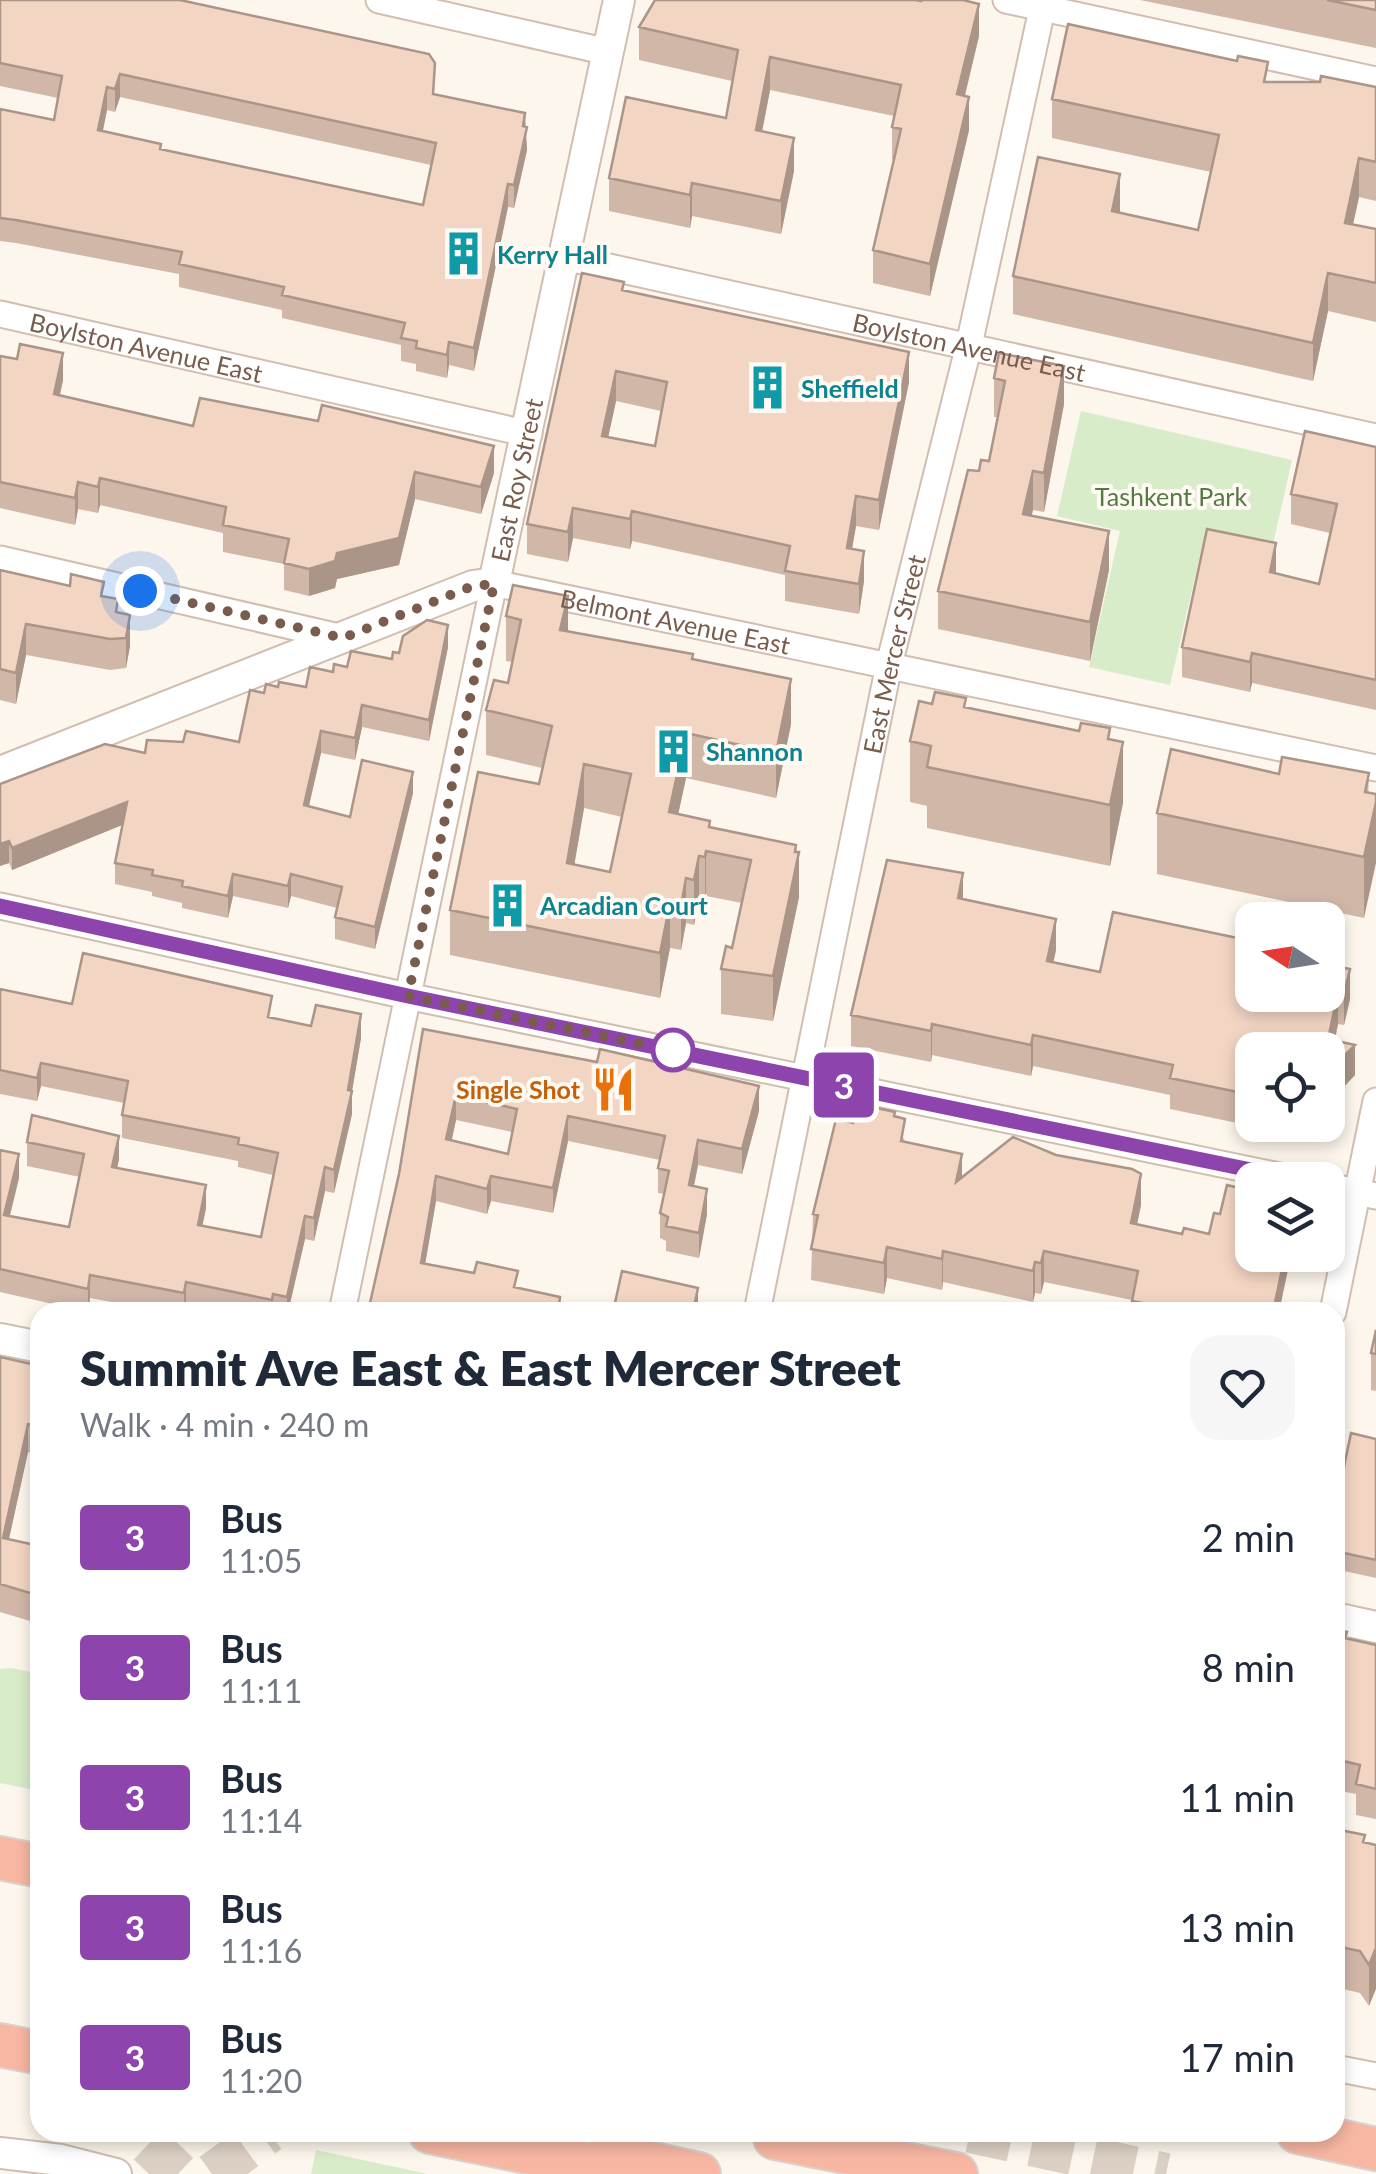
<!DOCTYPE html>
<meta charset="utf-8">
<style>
:root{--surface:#fff;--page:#f6f6f7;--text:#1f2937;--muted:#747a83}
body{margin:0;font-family:Lato,sans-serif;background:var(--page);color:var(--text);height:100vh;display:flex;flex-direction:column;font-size:38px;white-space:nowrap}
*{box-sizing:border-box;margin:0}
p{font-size:32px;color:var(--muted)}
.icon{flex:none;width:55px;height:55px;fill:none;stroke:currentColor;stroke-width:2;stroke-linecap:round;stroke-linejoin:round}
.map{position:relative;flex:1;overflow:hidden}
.panel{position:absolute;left:30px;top:1302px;width:1315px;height:840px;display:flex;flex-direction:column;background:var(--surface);border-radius:30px;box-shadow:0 5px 15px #0003}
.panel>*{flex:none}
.badge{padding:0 20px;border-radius:8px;font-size:35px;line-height:65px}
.needle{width:65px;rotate:282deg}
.controls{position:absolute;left:1235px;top:902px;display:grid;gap:20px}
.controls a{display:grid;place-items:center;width:110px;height:110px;border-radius:20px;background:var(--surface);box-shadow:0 5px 15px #0003;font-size:50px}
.you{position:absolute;width:50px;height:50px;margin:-25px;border:8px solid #fff;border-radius:50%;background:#1a73e8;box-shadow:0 0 0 15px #1a73e833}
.map>.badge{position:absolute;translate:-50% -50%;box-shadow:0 0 0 5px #fff}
.round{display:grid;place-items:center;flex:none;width:105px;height:105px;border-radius:30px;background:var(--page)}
.summary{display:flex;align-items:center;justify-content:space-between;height:170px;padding:0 50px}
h1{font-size:48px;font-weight:800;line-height:75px}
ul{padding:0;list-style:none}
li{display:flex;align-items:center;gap:30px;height:130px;padding:0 50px}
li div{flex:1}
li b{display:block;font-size:38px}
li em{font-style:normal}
li .badge{min-width:110px;font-weight:700;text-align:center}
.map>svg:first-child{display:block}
.green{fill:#d8ecc9}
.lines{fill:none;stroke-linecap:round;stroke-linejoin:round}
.motorway-tunnel{stroke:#dcd0c4;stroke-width:42;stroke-dasharray:42 21;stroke-linecap:butt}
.minor-casing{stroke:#d1beb0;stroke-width:29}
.tertiary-casing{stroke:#d1beb0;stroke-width:34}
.motorway-casing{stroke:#dad1cd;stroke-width:46}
.minor{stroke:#fff;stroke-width:25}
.tertiary{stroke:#fff;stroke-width:30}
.motorway{stroke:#f7b7a3;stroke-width:42}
.wall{fill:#d1b7a8;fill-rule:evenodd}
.shaded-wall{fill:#aa9588}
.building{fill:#f3d5c3;stroke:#aa9588;stroke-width:2.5;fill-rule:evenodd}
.line-casing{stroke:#fff;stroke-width:22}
.line{stroke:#8e44ad;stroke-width:15}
.walk{stroke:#7a5c4d;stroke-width:10;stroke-dasharray:0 18}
.stop-dot{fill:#fff;stroke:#8e44ad;stroke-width:5}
.labels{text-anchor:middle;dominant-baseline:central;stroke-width:8;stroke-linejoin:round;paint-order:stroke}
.culture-label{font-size:25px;font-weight:bold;fill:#0d838f;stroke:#fffaf3;text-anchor:start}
.street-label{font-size:25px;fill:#7a5c4d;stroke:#fffaf3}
.park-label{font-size:25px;fill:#537a41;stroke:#fffaf3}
.food-label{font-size:25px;font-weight:bold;fill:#c56008;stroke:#fffaf3;text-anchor:end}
</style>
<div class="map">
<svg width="1376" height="2174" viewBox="0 0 1376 2174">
<rect width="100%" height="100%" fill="#fdf6ec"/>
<path class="green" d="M1081,411L1292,460L1268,566L1201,551L1170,685L1089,667L1120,531L1057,516Z
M12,1668L40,1674V1791L0,1783V1669Z
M316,2150L428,2174H311Z"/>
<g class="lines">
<path class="motorway-tunnel" d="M970,2132L1166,2174
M149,2174L189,2132
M212,2174L269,2132"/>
<defs>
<g id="minor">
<path d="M379,0L608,52"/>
<path d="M1006,0L1376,80"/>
<path id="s1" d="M564,257L1376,437"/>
<path id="s2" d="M0,314L529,434"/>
<path d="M0,559L343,638"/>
<path d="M0,906L407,996L1299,1180"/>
<path d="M1328,1186L1376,1196"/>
<path id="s3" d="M342,1312L494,583L1376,768"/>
<path id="s4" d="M757,1312L889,665L969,345L1044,0"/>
<path d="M1333,1312L1376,1101"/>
<path d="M1335,2068L1376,2076"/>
</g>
<g id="tertiary">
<path id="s5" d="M0,772L473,586L494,583L619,0"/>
<path d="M0,1339L40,1347"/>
<path d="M1335,1618L1376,1627"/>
<path d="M0,2153L61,2160L116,2174"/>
</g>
<path id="motorway" d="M0,1858L40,1866
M0,2045L40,2053
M430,2132L633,2174
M1298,2132L1376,2149
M775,2138L956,2174
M607,2154L699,2174"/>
</defs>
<use href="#minor" class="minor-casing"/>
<use href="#tertiary" class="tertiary-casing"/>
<use href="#motorway" class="motorway-casing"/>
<use href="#minor" class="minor"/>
<use href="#tertiary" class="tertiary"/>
<use href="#motorway" class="motorway"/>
</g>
<path class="wall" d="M0,0L434,95L525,126L527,150L514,208L508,207L474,371L449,365L447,378L416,371V364L401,361V345L282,318V310L179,287V274L16,243L0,241V109L54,120L58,98L0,86ZM120,97L431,165L423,205L161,149L103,131L107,110L115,112Z
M1140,0H1376V48Z
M639,27L979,36L965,96L969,130L930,296L873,283V250L894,160L892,159V127L894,116L770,90L762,132L794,171L781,234L692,216L690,228L609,211V178L726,118L732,81L639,60Z
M1268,82L1376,87V201L1359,197L1353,224L1376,229V322L1328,311L1313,381L1013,314V276L1119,213L1198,230L1211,172L1052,138V99Z
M624,290L909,382L879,530L856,526L852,548L864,581L859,614L785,601V575L632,541L630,549L573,538L568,562L527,554V524ZM616,401L661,411L655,446L608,437Z
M999,353L1064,404L1044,512L1033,510L1031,516L1109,570L1090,661L938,629V591L979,471L989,461L998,417H994V378Z
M0,356L63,380L60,395L193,426L494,473L481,514L415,499L399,565L337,579L335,588L309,596L284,590V564L223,552V533L100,505L98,513L78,509L75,525L0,508Z
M1376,447V710L1252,683L1250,692L1182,677V647L1276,574L1319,584L1330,533L1291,524V494Z
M0,570L104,597L118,612L130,646L126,668L110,670L26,655L16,704L0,700Z
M506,616L693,659L791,724L776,798L686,778L678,814L710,827L796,852L799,897L773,1021L721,1014V969L732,948L742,903L706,896L705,902L699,901L694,925L686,923L681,950L670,948L660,998L450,955V910L539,784L542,768L486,755V710L508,683L512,662L506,661ZM584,808L622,817L610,872L574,865Z
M448,647L429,741L362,727L355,760L321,753L309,806L350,817L413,793L375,949L335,939V917L337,908L291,896L288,908L233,896L228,918L182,908V903L152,896V892L115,884V863L122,825L12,870L9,863L0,866V784L145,753L183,742H239L264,693L278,687H306L333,672L347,667L392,659L399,653Z
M932,704L966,708L1110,739L1123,803L1110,866L927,828V806L910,802V741Z
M1369,773L1364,918L1157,874V813L1279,774Z
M963,899L1056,950L1053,962L1100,972L1342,967L1350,999L1344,1025L1338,1024L1335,1041L1355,1075L1337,1094L1328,1142L1170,1109V1095L1033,1066L1031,1076L932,1055L931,1062L851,1046V1015ZM1252,1050H1328V1125H1252Z
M0,989L72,1004L272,1018L361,1038L352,1091V1114L334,1193L325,1191L314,1241L305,1239L288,1312H221L186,1306L185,1312H167L90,1298L88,1312L0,1292V1150L19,1178L10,1216L69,1227L80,1177L27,1166V1142L119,1159L117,1168L206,1208L202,1226L261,1237L273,1175L238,1167V1161L122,1138V1115L124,1103L41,1086L37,1101L0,1094Z
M423,1029L759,1111L742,1174L698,1165L694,1186L707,1214L699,1258L666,1251V1241L660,1238V1213L664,1194L658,1193V1168L660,1160L568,1141L553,1213L491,1201L487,1214L436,1201L425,1264L474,1273L518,1271L368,1312L399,1174ZM456,1120L512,1132L508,1154L452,1140Z
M895,1117L905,1142L962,1177L1141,1205L1137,1224L1252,1255H1291L1279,1312H1132V1300L1044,1282L1041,1294L1035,1293L1033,1302L943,1282L942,1290L887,1278L884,1294L811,1280L813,1214L853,1123Z
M1376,1330V1391L1371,1390V1353Z
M0,1357L40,1366V1455L28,1452L9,1539L40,1546V1624L0,1612Z
M1376,1439V1578L1335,1569V1510Z
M1335,1629L1347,1638L1376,1644V1819L1356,1815V1794L1335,1790Z
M1335,1829L1365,1843L1376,1845L1369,2006L1360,1993L1335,1987Z"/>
<path class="shaded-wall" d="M979,4V36L957,127V94Z
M770,57V90L756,163V130Z
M120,74V97L115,112V89Z
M107,87V110L98,153V130Z
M969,97V130L930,296V264Z
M525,113L527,150L514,208V185Z
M794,138V171L781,234V201Z
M1359,158V197L1345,261V223Z
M1120,174V212L1112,211Z
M692,183V216L690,228V195Z
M508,184V207L474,371V348Z
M1328,273V311L1313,381V343Z
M449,342V365L447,378V355Z
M909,352V382L879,530V500Z
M63,353V380L54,420V394Z
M1064,366V404L1044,512V473Z
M616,371V401L602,466V436Z
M494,446V473L481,514V487Z
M1033,471V510L1023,553V514Z
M415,472V499L399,565L337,579L335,588L309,596V569L337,553Z
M100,478V505L98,513V487Z
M78,482V509L75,525V498Z
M856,496V526L847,578V548Z
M573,508V538L568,562V532Z
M632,511V541L630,549V519Z
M1109,531V570L1090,661V622Z
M1276,543V573L1270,572Z
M864,551V581L859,614V584Z
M568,596V641L560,630Z
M130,615V646L126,668V638Z
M26,624V655L16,704V673Z
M448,625V647L429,741V720Z
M1252,653V683L1250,692V662Z
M791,679V724L776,798V753Z
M362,705V727L355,760V738Z
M321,731V753L304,827V805Z
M686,733V778L669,857V812Z
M1123,742V803L1110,866V805Z
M584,764V808L567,908V863Z
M413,772V793L375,949V927Z
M127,802V823L12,870V848Z
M1376,802V863L1364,918V857Z
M9,841V863L0,866V844Z
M796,845V867L799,852V897L773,1021V976Z
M706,851V896L705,902V857Z
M699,856V901L694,925V880Z
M963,873V904L958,898Z
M233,874V896L228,918V896Z
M291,874V896L288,908V886Z
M686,878V923L681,950V906Z
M670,903V948L660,998V953Z
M1056,919V950L1047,991V961Z
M1350,969V999L1344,1025V994Z
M1338,993V1024L1328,1070V1039Z
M361,1014V1038L351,1097L352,1091V1114L334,1193V1170Z
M932,1024V1055L931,1062V1031Z
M1033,1035V1066L1031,1076V1045Z
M1355,1045V1075L1337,1094L1328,1142V1111L1337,1063Z
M41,1063V1086L37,1101V1078Z
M759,1086V1111L742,1174V1149Z
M456,1095V1120L446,1164V1139Z
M568,1116V1141L553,1213V1188Z
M119,1136V1159L112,1190V1167Z
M698,1140V1165L689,1210V1185Z
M19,1154V1178L4,1238V1215Z
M962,1154V1185L956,1182Z
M325,1167V1191L314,1241V1218Z
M1141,1174V1205L1131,1254V1223Z
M436,1176V1201L421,1288V1263Z
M491,1176V1201L487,1214V1189Z
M206,1185V1208L198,1248V1225Z
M707,1189V1214L699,1258V1233Z
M305,1216V1239L288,1312H287V1297Z
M887,1247V1278L884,1294V1263Z
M943,1251V1282L942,1290V1259Z
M1044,1251V1282L1041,1294V1263Z
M1285,1255H1291L1279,1312H1273Z
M1035,1262V1293L1033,1302V1271Z
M90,1275V1298L88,1312V1289Z
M186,1282V1306L184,1312V1293Z
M698,1288V1312H693Z
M28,1424V1452L3,1566V1538Z
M1376,1948V1989L1369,2006V1965Z"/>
<path class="building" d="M0,0H180L429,54L435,63L433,94L525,113L523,126L527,127L514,185L508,184L474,348L449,342L447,355L416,348L417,341L401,338L405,323L282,295L284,287L179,264L182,252L16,220L0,218V109L54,120L62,76L0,63ZM120,74L436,143L423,205L160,149L161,144L98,130L107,87L115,89Z
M655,0H915L921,1V0H963L979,4L957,94L969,97L930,264L873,250L901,129L892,127L901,85L770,57L756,130L794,138L781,201L692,183L690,195L609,178L626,97L726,118L738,50L639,27Z
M1327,0H1376V10Z
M1068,24L1237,61L1238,56L1268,62L1264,82H1320L1321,76L1376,87V162L1359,158L1345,223L1376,229V283L1328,273L1313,343L1013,276L1038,157L1120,174L1112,211L1198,230L1219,135L1052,99Z
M582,273L624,282L622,290L909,352L879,500L856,496L847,548L864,551L859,584L785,571L790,546L632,511L630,519L573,508L568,532L527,524ZM616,371L667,382L655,446L602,436Z
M20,344L63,353L54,394L193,426L200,398L318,421L322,405L494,446L481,487L415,472L399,538L337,553L335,561L309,569L284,563L289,539L223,525L226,507L100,478L98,487L78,482L75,498L0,482V356L17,359Z
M999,353L1064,366L1044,473L1033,471L1023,514L1109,531L1090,622L938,591L968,470L979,471L981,460L989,461L1005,381L994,378Z
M1305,431L1376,447V680L1252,653L1250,662L1182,647L1207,529L1276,543L1270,572L1319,584L1337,504L1291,494Z
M0,570L70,586L71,574L104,582L101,596L118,599L116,612L130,615L126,638L110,639L26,624L16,673L0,669Z
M513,585L568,596L560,630L693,654L692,659L791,679L776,753L686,733L669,812L710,821L709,827L796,845L795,852H799L773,976L721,969L726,946L732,948L751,860L706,851L705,857L699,856L694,880L686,878L681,906L670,903L660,953L450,910L478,772L539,784L552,726L486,710L494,680L508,683L521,620L506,616ZM584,764L631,774L610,872L567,863Z
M427,620L448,625L429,720L362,705L355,738L321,731L304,805L350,817L362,760L413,772L375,927L335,917L342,887L291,874L288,886L233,874L228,896L182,886L183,881L152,875L153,870L115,863L127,802L12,848L9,841L0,844V784L105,744L145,753L147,740L183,742L186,731L239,742L250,690L264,693L266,684L278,687L279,682L306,687L310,667L333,672L334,664L347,667L351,651L392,659L393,652L399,653L403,636Z
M935,692L966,698L964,707L1079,731L1081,723L1110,728L1108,739L1123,742L1110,805L927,767L931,746L910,741L919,701L932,704Z
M1171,749L1279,774L1282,757L1369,773L1365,792L1376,794V802L1364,857L1157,813Z
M887,860L963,873L958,898L1056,919L1047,961L1100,972L1113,912L1252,941V995H1328V950L1342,953L1339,967L1350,969L1344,994L1338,993L1328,1039L1355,1045L1337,1063L1328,1111V1050H1252V1095L1170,1078L1173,1065L1033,1035L1031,1045L932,1024L931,1031L851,1015Z
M83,953L272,996L268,1017L311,1026L316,1005L361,1014L348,1090L352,1091L334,1170L325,1167L314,1218L305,1216L287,1297L273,1294L272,1300L186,1282L184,1293L90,1275L88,1289L0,1269V1150L19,1154L4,1215L69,1227L84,1154L27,1142L32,1115L119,1136L112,1167L206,1185L198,1225L261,1237L278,1153L238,1144L239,1138L122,1115L128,1081L41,1063L37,1078L0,1070V989L72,1004Z
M423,1029L597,1062L600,1049L759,1086L742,1149L698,1140L689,1185L707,1189L699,1233L666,1226L668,1217L660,1213L669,1171L658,1168L665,1136L568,1116L553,1188L491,1176L487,1189L436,1176L421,1263L474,1273L477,1262L518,1271L514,1287L560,1297L559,1305L595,1312H368L399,1174ZM456,1095L517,1109L508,1154L446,1139Z
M872,1107L895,1112L894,1116L905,1119L901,1141L962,1154L956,1182L1013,1137L1056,1155L1132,1169L1141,1174L1131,1223L1182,1234L1184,1228L1209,1234L1214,1213L1220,1214L1227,1185L1252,1191V1255H1285L1273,1312H1189L1132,1301L1138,1271L1044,1251L1041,1263L1035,1262L1033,1271L943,1251L942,1259L887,1247L884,1263L811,1249L818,1215L813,1214L836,1119L853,1123L854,1114L870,1118Z
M622,1271L698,1288L693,1312H613Z
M788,1308L808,1312H787Z
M1376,1330V1354L1371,1353Z
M0,1357L40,1366V1427L28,1424L3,1538L40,1546V1596L0,1584Z
M1351,1433L1376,1439V1560L1335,1551V1510Z
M1335,1629L1347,1632L1345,1638L1376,1645V1789L1356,1784L1360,1765L1335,1759Z
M1335,1829L1365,1835L1363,1842L1376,1845V1948L1369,1965L1360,1951L1335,1946Z"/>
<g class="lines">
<defs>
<path id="line" d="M0,906L408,996L1299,1180"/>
</defs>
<use href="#line" class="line-casing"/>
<use href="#line" class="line"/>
<path class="walk" d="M140,591L343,638L473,586L494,584L408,996L676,1051L673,1050"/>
</g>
<defs>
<symbol id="building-bare" viewBox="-9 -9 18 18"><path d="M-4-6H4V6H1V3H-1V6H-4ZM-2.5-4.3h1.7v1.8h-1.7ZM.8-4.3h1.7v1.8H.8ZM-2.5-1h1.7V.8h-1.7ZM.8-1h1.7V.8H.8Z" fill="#0f9aa8" stroke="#fffaf3" stroke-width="2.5" paint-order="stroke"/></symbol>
<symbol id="restaurant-bare" viewBox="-9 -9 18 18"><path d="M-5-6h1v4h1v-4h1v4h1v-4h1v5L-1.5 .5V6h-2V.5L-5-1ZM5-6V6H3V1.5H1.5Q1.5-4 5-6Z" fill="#e8710a" stroke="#fffaf3" stroke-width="2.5" paint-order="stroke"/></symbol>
</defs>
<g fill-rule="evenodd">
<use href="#building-bare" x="432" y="222" width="63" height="63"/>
<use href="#building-bare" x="736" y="356" width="63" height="63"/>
<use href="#building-bare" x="642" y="720" width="63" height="63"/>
<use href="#building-bare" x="476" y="874" width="63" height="63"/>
<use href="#restaurant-bare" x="582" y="1058" width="63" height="63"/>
</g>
<circle class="stop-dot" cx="673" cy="1050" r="20"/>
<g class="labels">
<g class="culture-label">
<text x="497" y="254">Kerry Hall</text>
<text x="801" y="388">Sheffield</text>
<text x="706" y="751">Shannon</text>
<text x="540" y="905">Arcadian Court</text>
</g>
<g class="street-label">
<text stroke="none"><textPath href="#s1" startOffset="415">Boylston Avenue East</textPath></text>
<text stroke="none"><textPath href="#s2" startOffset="150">Boylston Avenue East</textPath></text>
<text stroke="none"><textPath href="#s5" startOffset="635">East Roy Street</textPath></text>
<text stroke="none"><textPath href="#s3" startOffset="930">Belmont Avenue East</textPath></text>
<text stroke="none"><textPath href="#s4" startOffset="672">East Mercer Street</textPath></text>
</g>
<g class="park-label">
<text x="1171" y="496">Tashkent Park</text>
</g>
<g class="food-label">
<text x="580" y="1089">Single Shot</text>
</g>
</g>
</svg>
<div class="controls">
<a><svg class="needle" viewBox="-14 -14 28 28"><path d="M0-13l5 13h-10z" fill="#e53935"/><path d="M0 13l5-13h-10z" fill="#747a83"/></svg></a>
<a><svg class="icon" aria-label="locate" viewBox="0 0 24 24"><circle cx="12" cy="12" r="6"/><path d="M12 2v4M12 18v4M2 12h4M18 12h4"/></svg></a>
<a><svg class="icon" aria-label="layers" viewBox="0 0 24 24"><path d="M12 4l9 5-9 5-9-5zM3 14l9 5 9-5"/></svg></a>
</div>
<div class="you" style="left:140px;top:591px"></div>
<b class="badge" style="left:844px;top:1085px;background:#8e44ad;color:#fff">3</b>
<section class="panel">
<div class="summary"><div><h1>Summit Ave East &amp; East Mercer Street</h1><p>Walk · 4 min · 240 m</p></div><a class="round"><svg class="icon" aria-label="heart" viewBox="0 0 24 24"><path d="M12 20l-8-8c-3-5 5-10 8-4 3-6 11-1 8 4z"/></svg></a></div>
<ul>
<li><span class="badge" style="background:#8e44ad;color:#fff">3</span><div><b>Bus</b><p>11:05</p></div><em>2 min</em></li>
<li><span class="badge" style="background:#8e44ad;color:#fff">3</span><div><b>Bus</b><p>11:11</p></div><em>8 min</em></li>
<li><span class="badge" style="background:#8e44ad;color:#fff">3</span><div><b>Bus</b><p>11:14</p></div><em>11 min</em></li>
<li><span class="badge" style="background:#8e44ad;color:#fff">3</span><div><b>Bus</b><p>11:16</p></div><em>13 min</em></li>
<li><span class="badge" style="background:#8e44ad;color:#fff">3</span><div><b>Bus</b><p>11:20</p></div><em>17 min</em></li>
</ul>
</section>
</div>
